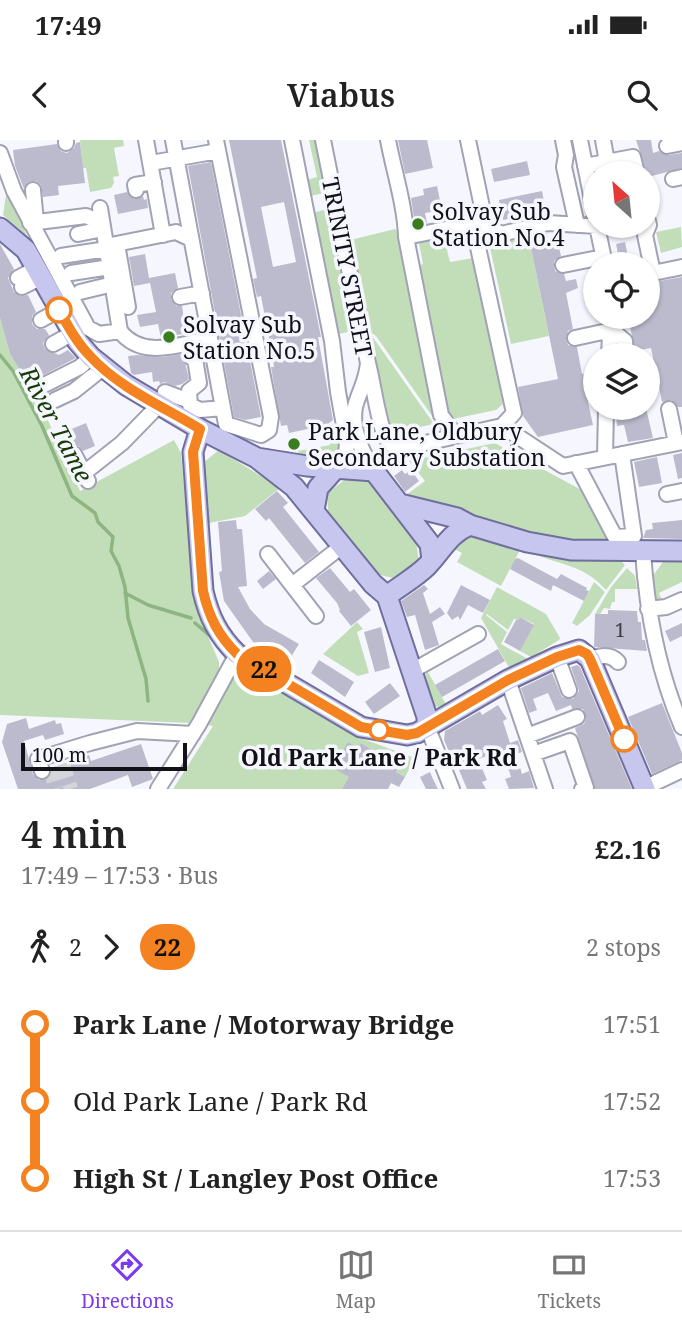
<!DOCTYPE html>
<meta charset="utf-8">
<style>
:root{--surface:#fff;--page:#f2f2f2;--text:#222;--muted:#767676;--line:#e0e0e0;--accent:#7c3aed}
body{margin:0;font-family:"Noto Serif",serif;background:var(--page);color:var(--text);height:100vh;display:flex;flex-direction:column;font-size:26px;white-space:nowrap}
*{box-sizing:border-box;margin:0}
p{font-size:23px;color:var(--muted)}
.icon{flex:none;width:38px;height:38px;fill:none;stroke:currentColor;stroke-width:2;stroke-linecap:round;stroke-linejoin:round}
.map{position:relative;height:649px;overflow:hidden}
.details{display:flex;flex-direction:column;background:var(--surface);flex:1}
.details>*{flex:none}
.badge{padding:0 14px;border-radius:23px;font-size:24px;line-height:46px}
.needle{width:46px;rotate:333deg}
.tools{position:absolute;left:583px;top:21px;display:grid;gap:14px}
.tools a{display:grid;place-items:center;width:77px;height:77px;border-radius:50%;background:var(--surface);box-shadow:0 2px 5px #0004;font-size:35px}
.scale{position:absolute;left:21px;bottom:18px;width:166px;box-sizing:border-box;padding-left:7px;border:4px solid #111117;border-top:0;font-size:19px;line-height:24px;white-space:nowrap;color:#111117;-webkit-text-stroke:5px #f6f7fe;paint-order:stroke}
.map>.badge{position:absolute;translate:-50% -50%;box-shadow:0 0 0 4px #fff}
.legs{display:flex;align-items:center;gap:10px;height:77px;padding:0 21px;font-size:23px}
.legs p{margin-inline-start:auto}
.overview{display:flex;align-items:center;justify-content:space-between;height:119px;padding:0 21px}
h1{font-size:38px;font-weight:600;line-height:52px}
ul{padding:0 21px;list-style:none}
li{display:flex;align-items:center;gap:24px;height:77px;font-size:26px}
li i{display:grid;place-items:center;width:10px;height:100%;margin:0 9px;background:currentColor}
li i::after{content:'';width:18px;height:18px;margin:-9px;border:5px solid;border-radius:50%;background:var(--surface)}
li p{margin-inline-start:auto}
li:first-child i{background:linear-gradient(#0000 50%,currentColor 0)}
li:last-child i{background:linear-gradient(currentColor 50%,#0000 0)}
.status{display:flex;justify-content:space-between;align-items:center;height:49px;padding:0 35px;background:var(--surface);direction:ltr}
.status svg{height:19px;fill:currentColor}
header{display:flex;justify-content:space-between;align-items:center;height:91px;padding:0 21px;background:var(--surface);font-size:32px;font-weight:600}
.menu{display:flex;justify-content:space-around;align-items:center;height:98px;border-top:2px solid var(--line);background:var(--surface);font-size:19px;color:var(--muted)}
.menu a{display:grid;justify-items:center;gap:4px}
.menu .active{color:var(--accent)}
.map>svg:first-child{display:block}
.green{fill:#c2deb9}
.lines{fill:none;stroke-linecap:round;stroke-linejoin:round}
.stream{stroke:#8eb482;stroke-width:3.5}
.building{fill:#bbbbcd;fill-rule:evenodd}
.minor-tunnel{stroke:#d4d4db;stroke-width:14;stroke-dasharray:14 7;stroke-linecap:butt}
.minor-casing{stroke:#a1a2b3;stroke-width:18}
.major-casing{stroke:#6f6e9c;stroke-width:23}
.minor{stroke:#fff;stroke-width:14}
.major{stroke:#c7c6ee;stroke-width:19}
.line-1-casing{stroke:#fff;stroke-width:16}
.line-1{stroke:#f58220;stroke-width:10}
.poi-dot{fill:#397d1e;stroke:#f6f7fe;stroke-width:2.5}
.stop-1-dot{fill:#fff;stroke:#f58220;stroke-width:3.5}
.labels{text-anchor:middle;dominant-baseline:central;stroke-width:7;stroke-linejoin:round;paint-order:stroke}
.number-label{font-size:19px;fill:#3c3c44}
.poi-label{font-size:23px;fill:#111117;stroke:#f6f7fe;text-anchor:start}
.street-label{font-size:23px;fill:#111117;stroke:#f6f7fe}
.stop-label{font-size:23px;font-weight:bold;fill:#111117;stroke:#f6f7fe}
.water-label{font-size:24px;font-style:italic;fill:#173b07;stroke:#f6f7fe}
</style>
<div class="status"><b>17:49</b><svg viewBox="0 0 49 12"><path d="M0 12V9h3v3zM5 12V6h3v6zM10 12V3h3v9zM15 12V0h3v12zM26 1h20v11H26zM47 4h2v5h-2z"/></svg></div>
<header><svg class="icon" aria-label="back" viewBox="0 0 24 24"><path d="M15 5l-7 7 7 7"/></svg>Viabus<svg class="icon" aria-label="search" viewBox="0 0 24 24"><circle cx="10" cy="10" r="6"/><path d="M15 15l6 6"/></svg></header>
<div class="map">
<svg width="682" height="649" viewBox="0 0 682 649">
<rect width="100%" height="100%" fill="#f6f7fe"/>
<path class="green" d="M80,0H123L124,6L114,8L119,36L113,37L114,43L111,48L90,52L86,28H83Z
M309,0H318L329,52L310,56L307,40L317,37Z
M6,55H8L27,96L3,75Z
M330,68L345,134L341,150L349,190L348,192L338,194L313,73Z
M681,87L682,107L661,113L656,92Z
M395,89L398,91L422,201L421,209L437,283L376,196L367,190L350,100Z
M516,97L518,106L530,103L549,196L511,204L489,103Z
M444,98L450,122L473,118L503,264L496,270L453,279L448,275L416,126L423,124L419,103Z
M0,178L10,214L37,256L80,351L174,300L181,313L194,455L196,468L219,522V530L190,583L0,575Z
M369,194L372,196L434,284L397,292L389,290Z
M341,294L340,309C329,320 314,316 299,315L298,311L330,305L329,297Z
M495,303L585,352L613,404L546,397L406,355L425,341L409,321Z
M219,310L280,348L245,376L209,383L204,322Z
M354,336L369,341L374,345L416,400L419,422L397,439L376,434L331,377L328,371L327,353L347,338Z
M469,394L520,410L501,446L457,422L462,413L452,408Z
M532,413L568,419L622,422L625,425L606,450C583,424 561,426 532,413Z
M682,421V442L659,453L662,460H658L654,456V434L663,422Z
M627,428L635,436L637,449H615V462H612L610,469L604,468L600,474H595L611,447Z
M594,442L605,452L590,475L577,486L572,483Z
M497,447L546,474L560,498L559,500L531,517L520,511L534,484L520,477L518,480L514,479L508,490L487,474L486,475L507,492L501,504L528,519L510,529L481,478Z
M357,482L363,489L357,492L369,533L358,536L323,514Z
M246,529L355,596L415,618L405,637L396,632L399,626L361,603C352,618 354,637 342,649H173L213,586L208,585C216,569 229,532 246,529Z
M428,532L447,566L433,567L422,538Z"/>
<g class="lines">
<path class="stream" d="M0,215L13,231L42,286L72,356L95,373L98,382L113,397L111,411L119,426L125,447L128,478L146,539L148,561
M125,453L148,465L191,478
M195,483L209,495"/>
</g>
<path class="building" d="M229,0H281L321,197H318L333,280L327,285L289,293L287,285L281,286L271,227H274L273,219L261,156L257,157L253,139L257,138ZM284,62L296,122L273,127L261,67Z
M398,0H427L433,28L405,34Z
M636,0H651L653,13L659,11L668,15L682,13V28L648,37Z
M80,2L85,43L58,46L59,55L43,57L41,45L36,41L28,42L24,49L15,26L13,10L57,4L61,11L67,13L74,8L76,3Z
M527,21L530,35L494,42L491,29Z
M211,22L261,277L245,280L234,277L188,26Z
M437,46L442,70L425,73L427,83L415,85L411,58L424,55L423,49Z
M542,51L545,67L536,69L537,73L503,80L499,60Z
M127,52L134,59L143,56L144,60L147,59L148,68L118,74L114,55Z
M547,93L548,100L557,98L561,116L554,121L555,131L564,134L566,141L576,139L578,148L566,153L573,189L568,191L566,199L568,205L577,207L582,234L591,232L595,251L586,253L593,285L538,297L523,276L518,247L558,239L530,103H534L532,97Z
M625,102L629,121L620,123L616,104Z
M0,104L14,129L8,138L14,152L21,156L28,155L36,172L32,176V184L37,189H45L49,195L43,203L45,209L59,215L68,210L76,218L28,243L10,214L0,178Z
M145,114L149,138L175,133L178,148L171,153V159L176,166H182L184,180L196,177L199,191L161,198L158,184L140,187L137,175L156,172L150,143L134,146L129,117Z
M682,137V267H678L671,260L662,262L651,208L635,211L628,177H648V143Z
M183,214L189,239L182,244L175,246L164,242L160,244L159,241L153,242L152,232L134,235L131,233L128,216L138,215L162,217Z
M628,268H646L653,298L628,302L624,285L617,286L616,276L630,275Z
M86,283L95,306L83,311L79,306L70,305L66,309L65,318L57,299L68,295L67,291Z
M682,313V338L678,339L673,315Z
M657,317L662,343L639,347L634,322Z
M402,330L405,334L411,330L419,341L405,352L394,336Z
M277,351L288,363L283,367L319,412L305,423L269,378L266,381L255,369Z
M236,380L237,389H242L247,446L238,447L250,469L264,484L299,504L287,523L253,502L224,461L219,432L222,431L218,382Z
M682,380V399L643,398L646,390L653,389L652,383Z
M518,418L557,439L561,434L587,448L586,450L589,451L584,461L553,445L551,451L510,429L515,419Z
M330,428L350,452L354,449L371,470L351,486L339,471L340,470L337,463L316,438Z
M269,431L276,439L263,449L257,441Z
M424,445L428,449L423,453L430,474L440,467L445,474L432,482L439,505L425,510L415,475L407,477L401,461Z
M461,445L490,460L483,473L468,465L460,480L458,476L452,480L447,473Z
M608,470L637,471L638,482H641L642,500H645L647,511L594,507L595,474H608Z
M520,477L534,485L520,511L504,502L516,480H518Z
M682,483V496L670,502L665,491Z
M381,487L390,528L375,532L364,492Z
M498,509L505,521L442,557L435,545Z
M319,520L354,542L345,557L311,533Z
M577,525L580,527L632,649H595L575,588L584,584L586,579L583,569H572L571,565L556,571L548,553L533,559L537,570L529,573L521,548L552,533L562,557L573,559L579,551L571,527Z
M390,543L400,556L374,574L365,562Z
M662,563L682,613V620L652,634L628,577Z
M498,565L507,579L503,581L510,603L518,600L522,612L516,614L522,634L529,631L534,648L509,649L505,639L511,637L505,618L499,620L496,613L478,619L487,640L482,642L486,649H467L459,630L463,628L455,612L450,614L444,600L445,591L480,571L482,575Z
M26,578L29,589L55,580L56,584L61,583L64,594L45,600L43,595L24,601L33,634L39,640L49,638L51,628L89,615L91,621L141,604L153,639L132,647L128,635L90,649H18L2,602L7,584Z
M348,602L358,608L361,603L399,626L396,632L405,637L399,647L391,643L388,649H342L349,637L333,628Z
M430,632L433,639L438,649H426L420,637Z"/>
<g class="lines">
<path class="minor-tunnel" d="M63,624L71,649
M50,628L56,649"/>
<defs>
<path id="minor" d="M66,0V3
M146,0L163,95
M173,0L226,284L261,295L269,290L271,277L216,0
M292,0L332,201L338,252L347,302L346,315L336,328
M323,0L368,223C366,243 359,251 355,267C351,289 363,314 374,331
M388,0C394,32 405,65 406,97L466,85L486,86
M468,0L486,86L501,94L548,83L597,86
M563,0L566,15L564,27L577,85
M580,0L595,75
M603,0L607,22
M667,6L682,3
M0,13L14,51L88,188L99,194L120,191
M151,23L218,11
M585,26L633,17L637,33
M673,39L682,37
M33,50L36,82
M136,50L135,45L154,42
M100,68L120,191C142,220 180,204 210,199
M648,81L649,85L645,95L653,133
M30,83L86,76L102,83
M597,86L605,124
M78,94L103,89
M406,97L441,275L456,296
M117,104L128,167
M106,106L176,92L191,99
M61,116L107,109
M563,125L603,117
M71,133L110,127
M648,134L682,127
M18,138L37,128
M22,147L42,137
M80,152L113,144
M180,157L202,153
M41,180L59,170
M575,198L612,190L625,201L626,215
M53,204L73,193
M609,215L611,177
M192,218L195,219L199,243L189,251L190,265L200,270L223,268
M368,223C373,241 379,290 388,301C392,306 397,307 403,308L502,286L514,273L476,98L486,86
M44,245L80,227L91,217
M165,252L189,261
M55,260L74,251L103,228
M669,269L676,303
M502,286L563,326L682,302
M74,314L88,341
M605,317L606,268
M576,323L615,397L634,396L622,314
M84,333L122,303L159,265
M667,354L682,351
M643,412C647,473 658,531 682,587
M268,414L316,476
M292,445L342,406
M648,469L666,467L682,460
M557,517L569,550
M590,519C600,516 610,513 618,522
M412,531L478,494
M508,540L545,649
M427,586L452,649
M527,596L577,577
M533,614L570,601L586,648L582,649
M42,631L38,619L90,603L137,591L193,594
M644,648L682,630
M158,649L199,584L237,514"/>
<path id="major" d="M0,88L26,110L78,202L91,217L126,245L200,289L257,318L307,326L374,331L430,404L432,420
M200,289L193,312L203,451C209,477 218,495 237,514L361,587L407,595L417,593L508,540L557,517L579,510L590,519L645,649
M258,319L294,347L373,444L387,456L427,577V586
M400,364L457,378L470,385L527,402L571,410L682,411
M314,370L318,348L336,328
M387,456C400,446 416,437 427,426C442,411 449,393 470,385"/>
</defs>
<use href="#minor" class="minor-casing"/>
<use href="#major" class="major-casing"/>
<use href="#minor" class="minor"/>
<use href="#major" class="major"/>
</g>
<g class="lines">
<defs>
<path id="line-1" d="M59,170C68,186 77,203 90,216C119,248 164,267 200,289L193,312L203,451C209,477 218,495 237,514L361,587L407,595L417,593L508,540L557,517L579,510L587,514L590,519L624,599"/>
</defs>
<use href="#line-1" class="line-1-casing"/>
<use href="#line-1" class="line-1"/>
</g>
<g class="poi-dot">
<circle cx="418" cy="84" r="7"/>
<circle cx="169" cy="197" r="7"/>
<circle cx="294" cy="304" r="7"/>
</g>
<g class="stop-1-dot">
<circle cx="59" cy="170" r="12"/>
<circle cx="379" cy="590" r="9"/>
<circle cx="624" cy="599" r="12"/>
</g>
<g class="labels">
<g class="number-label">
<text x="620" y="490">1</text>
</g>
<g class="poi-label">
<text x="432" y="71">Solvay Sub<tspan x="432" dy="26">Station No.4</tspan></text>
<text x="183" y="184">Solvay Sub<tspan x="183" dy="26">Station No.5</tspan></text>
<text x="308" y="291">Park Lane, Oldbury<tspan x="308" dy="26">Secondary Substation</tspan></text>
</g>
<g class="street-label">
<text transform="translate(348 127) rotate(79)">TRINITY STREET</text>
</g>
<g class="stop-label">
<text x="379" y="617">Old Park Lane / Park Rd</text>
</g>
<g class="water-label">
<text transform="translate(57 284) rotate(62)">River Tame</text>
</g>
</g>
</svg>
<div class="tools">
<a><svg class="needle" viewBox="-14 -14 28 28"><path d="M0-13l5 13h-10z" fill="#e53935"/><path d="M0 13l5-13h-10z" fill="#767676"/></svg></a>
<a><svg class="icon" aria-label="locate" viewBox="0 0 24 24"><circle cx="12" cy="12" r="6"/><path d="M12 2v4M12 18v4M2 12h4M18 12h4"/></svg></a>
<a><svg class="icon" aria-label="layers" viewBox="0 0 24 24"><path d="M12 4l9 5-9 5-9-5zM3 14l9 5 9-5"/></svg></a>
</div>
<div class="scale">100 m</div>
<b class="badge" style="left:264px;top:529px;background:#f58220;color:#111">22</b>
</div>
<section class="details">
<div class="overview"><div><h1>4 min</h1><p>17:49 – 17:53 · Bus</p></div><b>£2.16</b></div>
<div class="legs"><svg class="icon" aria-label="walk" viewBox="0 0 24 24"><circle cx="13" cy="4" r="2"/><path d="M13 8l-2 6 4 7M11 14l-3 7M7 12l3-4h3l4 4"/></svg>2<svg class="icon" aria-label="forward" viewBox="0 0 24 24"><path d="M9 5l7 7-7 7"/></svg><b class="badge" style="background:#f58220;color:#111">22</b><p>2 stops</p></div>
<ul>
<li><i style="color:#f58220"></i><b>Park Lane / Motorway Bridge</b><p>17:51</p></li>
<li><i style="color:#f58220"></i><span>Old Park Lane / Park Rd</span><p>17:52</p></li>
<li><i style="color:#f58220"></i><b>High St / Langley Post Office</b><p>17:53</p></li>
</ul>
</section>
<nav class="menu">
<a class="active"><svg class="icon" aria-label="directions" viewBox="0 0 24 24"><path d="M12 3l9 9-9 9-9-9zM9 14v-3h6M13 9l2 2-2 2"/></svg>Directions</a>
<a><svg class="icon" aria-label="map" viewBox="0 0 24 24"><path d="M3 6l6-2 6 2 6-2v14l-6 2-6-2-6 2zM9 4v14M15 6v14"/></svg>Map</a>
<a><svg class="icon" aria-label="tickets" viewBox="0 0 24 24"><path d="M3 7h18v10H3zM15 7v10"/></svg>Tickets</a>
</nav>
